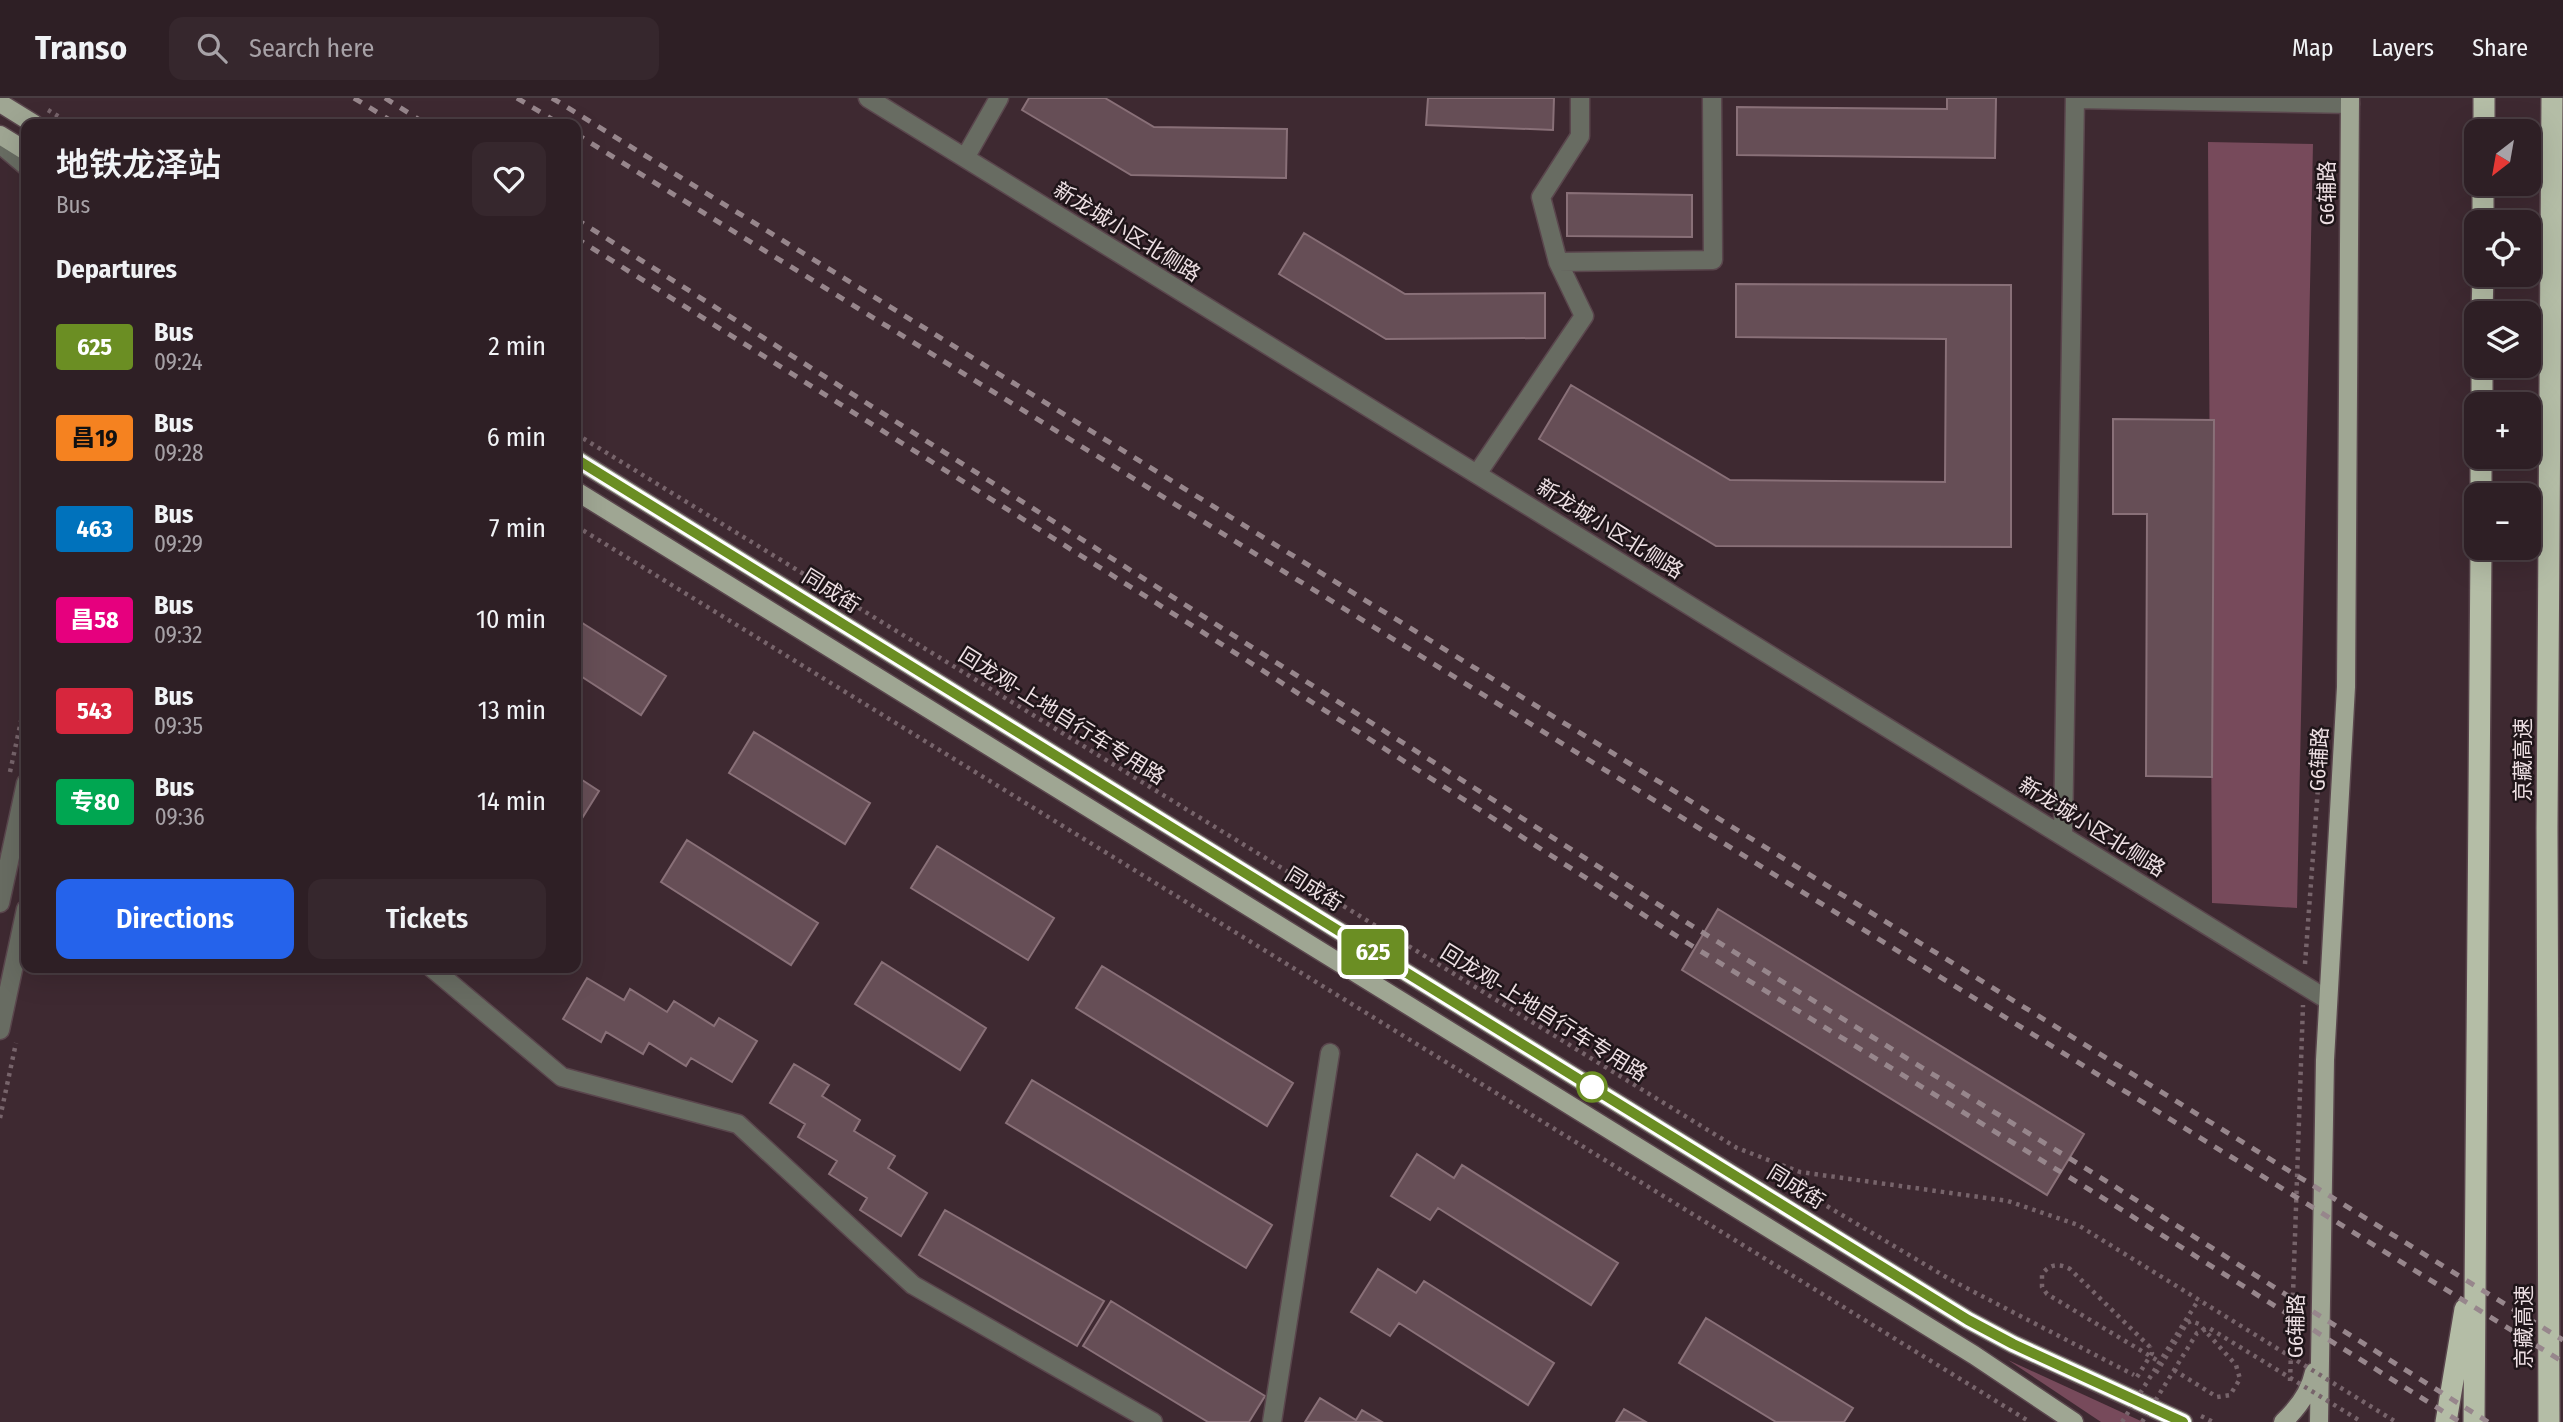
<!DOCTYPE html>
<meta charset="utf-8">
<style>
:root{--surface:#2e1f25;--page:#36272d;--text:#f1f3f6;--muted:#a7a2a7;--line:#493d42;--accent:#2563eb}
body{margin:0;font-family:"Fira Sans Condensed","Noto Sans SC",sans-serif;background:var(--page);color:var(--text);height:100vh;display:flex;flex-direction:column;font-size:26px;white-space:nowrap}
*{box-sizing:border-box;margin:0}
p{font-size:23px;color:var(--muted)}
.icon{flex:none;width:38px;height:38px;fill:none;stroke:currentColor;stroke-width:2;stroke-linecap:round;stroke-linejoin:round}
.map{position:relative;flex:1;overflow:hidden}
.side{position:absolute;left:21px;top:21px;width:560px;height:854px;display:flex;flex-direction:column;background:var(--surface);border-radius:14px;box-shadow:0 7px 28px #0002,0 0 0 2px var(--line)}
.side>*{flex:none}
.badge{padding:0 14px;border-radius:5px;font-size:24px;line-height:46px}
.needle{width:46px;rotate:211deg}
.buttons{position:absolute;left:2464px;top:21px;display:grid;gap:14px}
.buttons a{display:grid;place-items:center;width:77px;height:77px;border-radius:14px;background:var(--surface);box-shadow:0 7px 28px #0002,0 0 0 2px var(--line);font-size:35px}
.map>.badge{position:absolute;translate:-50% -50%;box-shadow:0 0 0 4px #fff}
h2{padding:0 35px;font-size:26px;line-height:63px}
.round{display:grid;place-items:center;flex:none;width:74px;height:74px;border-radius:14px;background:var(--page)}
.headline{display:flex;align-items:center;justify-content:space-between;height:119px;padding:0 35px}
h1{font-size:33px;font-weight:600;line-height:52px}
.button{display:flex;gap:14px;margin-top:auto;padding:14px 35px}
.button a{flex:1;height:80px;border-radius:14px;background:var(--accent);color:#fff;font-size:28px;font-weight:600;line-height:80px;text-align:center}
.button a+a{background:var(--page);color:var(--text)}
ul{padding:0;list-style:none}
li{display:flex;align-items:center;gap:21px;height:91px;padding:0 35px}
li div{flex:1}
li b{display:block;font-size:26px}
li em{font-style:normal}
li .badge{min-width:77px;font-weight:700;text-align:center}
header{display:flex;align-items:center;gap:42px;box-sizing:border-box;height:98px;padding:0 35px;background:var(--surface);border-bottom:2px solid var(--line)}
header strong{font-size:33px}
nav{display:flex;gap:38px;margin-inline-start:auto;font-size:24px}
.search{width:490px;height:63px;background:var(--page);display:flex;align-items:center;gap:18px;box-sizing:border-box;padding:0 24px;border-radius:14px;color:var(--muted);font-size:26px}
.map>svg:first-child{display:block}
.green{fill:#774a5b}
.building{fill:#664e56;stroke:#897078;stroke-width:2}
.lines{fill:none;stroke-linecap:round;stroke-linejoin:round}
.minor-casing{stroke:#5a464d;stroke-width:21}
.major-casing{stroke:#5a464d;stroke-width:21}
.highway-casing{stroke:#5a464d;stroke-width:24}
.path{stroke:#77646b;stroke-width:4.5;stroke-dasharray:3.5 5;stroke-linecap:butt}
.minor{stroke:#686c62;stroke-width:18}
.major{stroke:#9fa693;stroke-width:18}
.highway{stroke:#b4bda6;stroke-width:21}
.rail{stroke:#97868c;stroke-width:5;stroke-dasharray:9 9;stroke-linecap:butt}
.path-bridge{stroke:#77646b;stroke-width:4.5;stroke-dasharray:3.5 5;stroke-linecap:butt}
.line-casing{stroke:#fff;stroke-width:16}
.line{stroke:#6b8e23;stroke-width:10}
.stop-dot{fill:#fff;stroke:#6b8e23;stroke-width:3.5}
.labels{text-anchor:middle;dominant-baseline:central;stroke-width:5;stroke-linejoin:round;paint-order:stroke}
.street-label{font-size:21px;fill:#eddfe3;stroke:#1f1519}
</style>
<header>
<strong>Transo</strong>
<div class="search"><svg class="icon" aria-label="search" viewBox="0 0 24 24"><circle cx="10" cy="10" r="6"/><path d="M15 15l6 6"/></svg>Search here</div>
<nav><a>Map</a><a>Layers</a><a>Share</a></nav>
</header>
<div class="map">
<svg width="2563" height="1324" viewBox="0 0 2563 1324">
<rect width="100%" height="100%" fill="#3e2931"/>
<path class="green" d="M2208,44L2313,46L2297,810L2212,805Z
M2008,1262L2143,1324H2101Z"/>
<path class="building" d="M1029,0H1105L1154,29L1287,31L1286,80L1131,77L1022,12Z
M1428,0H1554L1553,32L1426,27Z
M1947,0H1996L1995,60L1737,57V9L1947,11Z
M1567,95L1692,97V139L1567,138Z
M1304,135L1405,196L1545,195V240L1386,241L1279,176Z
M1736,186L2011,187V449L1716,448L1539,341L1571,287L1730,382L1945,384L1946,241L1736,239Z
M2113,321L2214,322L2212,679L2146,678L2147,416H2113Z
M576,521L666,578L641,617L576,575Z
M754,634L870,705L845,746L729,675Z
M576,678L599,693L576,730Z
M687,742L818,825L791,867L661,784Z
M937,748L1054,820L1028,862L911,790Z
M1718,811L2084,1036L2047,1097L1682,872Z
M882,864L986,930L960,972L855,906Z
M1102,868L1293,985L1267,1028L1076,910Z
M587,880L624,902L630,891L667,914L674,903L714,928L719,920L757,943L732,984L691,960L686,968L649,945L643,956L606,934L601,944L563,921Z
M794,966L829,987L822,998L860,1022L854,1033L895,1058L888,1070L927,1095L901,1138L860,1112L867,1100L829,1076L837,1063L798,1039L805,1026L770,1005Z
M1032,982L1272,1127L1246,1170L1006,1025Z
M1417,1056L1454,1080L1462,1067L1618,1165L1591,1207L1438,1110L1430,1122L1391,1098Z
M945,1112L1104,1203L1077,1248L919,1157Z
M1378,1171L1416,1195L1424,1183L1554,1265L1528,1307L1399,1225L1390,1238L1351,1214Z
M1111,1203L1265,1298L1249,1324H1208L1083,1248Z
M1706,1220L1853,1310L1844,1324H1776L1679,1265Z
M1320,1300L1356,1322L1362,1312L1382,1324H1305Z
M1624,1311L1646,1324H1616Z"/>
<g class="lines">
<defs>
<path id="minor" d="M868,0L2328,902
M1580,0V38L1541,99L1558,164L1713,162L1712,0
M2075,1L2350,6
M0,46L26,68
M965,60L999,0
M1477,376L1584,218L1558,164
M2063,738L2075,0
M0,805L26,685
M432,870L562,979L738,1026L913,1187L1153,1324
M0,932L26,811
M1272,1324L1330,955"/>
<path id="major" d="M0,5L34,26
M0,37L26,53
M576,361L1968,1222L2013,1246L2183,1324
M576,393L1974,1257L2074,1324
M2283,1324C2297,1311 2310,1293 2314,1274
M2319,1324L2325,962L2346,589L2350,0"/>
<path id="highway" d="M2484,33V0
M2483,124V86
M2482,215L2483,177
M2482,306V268
M2481,397V359
M2446,1324L2465,1211
M2474,1324L2481,450
M2549,1324L2547,730L2552,0"/>
</defs>
<use href="#minor" class="minor-casing"/>
<use href="#major" class="major-casing"/>
<use href="#highway" class="highway-casing"/>
<path class="path" d="M48,12L71,26
M576,428L2030,1324
M10,674L26,600
M2305,866L2319,676
M0,1020L16,945
M1805,1095L1951,1182L2134,1277
M2156,1275L2187,1225L2191,1223L2199,1226L2236,1267L2240,1281L2230,1297L2217,1299L2174,1272
M2137,1279L2152,1255L2150,1249
M2290,1283L2303,907
M2201,1318L2213,1324"/>
<use href="#minor" class="minor"/>
<use href="#major" class="major"/>
<use href="#highway" class="highway"/>
<path class="rail" d="M354,0L396,26
M385,0L426,26
M517,0L560,26
M552,0L2563,1242
M576,36L2563,1264
M576,121L1697,831L2098,1078L2488,1324
M576,140L1215,542L1689,846L2090,1092L2460,1324"/>
<path class="path-bridge" d="M576,336L1737,1050L1800,1074L2008,1103L2078,1127L2396,1324
M2150,1249L2070,1171C2059,1165 2050,1166 2042,1176V1189L2047,1196L2160,1264
M2122,1324L2199,1201
M2142,1324L2197,1235L2209,1230L2362,1324"/>
</g>
<g class="lines">
<defs>
<path id="line" d="M576,361L1968,1222L2013,1246L2183,1324"/>
</defs>
<use href="#line" class="line-casing"/>
<use href="#line" class="line"/>
</g>
<circle class="stop-dot" cx="1592" cy="989" r="14"/>
<g class="labels">
<g class="street-label">
<text transform="translate(2327 95) rotate(-90)">G6辅路</text>
<text transform="translate(1127 134) rotate(32)">新龙城小区北侧路</text>
<text transform="translate(1610 431) rotate(32)">新龙城小区北侧路</text>
<text transform="translate(831 493) rotate(32)">同成街</text>
<text transform="translate(1062 618) rotate(32)">回龙观-上地自行车专用路</text>
<text transform="translate(2319 661) rotate(-87)">G6辅路</text>
<text transform="translate(2523 662) rotate(-90)">京藏高速</text>
<text transform="translate(2092 729) rotate(32)">新龙城小区北侧路</text>
<text transform="translate(1314 791) rotate(32)">同成街</text>
<text transform="translate(1544 915) rotate(32)">回龙观-上地自行车专用路</text>
<text transform="translate(1796 1089) rotate(32)">同成街</text>
<text transform="translate(2296 1228) rotate(-89)">G6辅路</text>
<text transform="translate(2524 1229) rotate(-90)">京藏高速</text>
</g>
</g>
</svg>
<div class="buttons">
<a><svg class="needle" viewBox="-14 -14 28 28"><path d="M0-13l5 13h-10z" fill="#e53935"/><path d="M0 13l5-13h-10z" fill="#a7a2a7"/></svg></a>
<a><svg class="icon" aria-label="locate" viewBox="0 0 24 24"><circle cx="12" cy="12" r="6"/><path d="M12 2v4M12 18v4M2 12h4M18 12h4"/></svg></a>
<a><svg class="icon" aria-label="layers" viewBox="0 0 24 24"><path d="M12 4l9 5-9 5-9-5zM3 14l9 5 9-5"/></svg></a>
<a>+</a>
<a>−</a>
</div>
<b class="badge" style="left:1373px;top:854px;background:#6b8e23;color:#fff">625</b>
<section class="side">
<div class="headline"><div><h1>地铁龙泽站</h1><p>Bus</p></div><a class="round"><svg class="icon" aria-label="heart" viewBox="0 0 24 24"><path d="M12 20l-8-8c-3-5 5-10 8-4 3-6 11-1 8 4z"/></svg></a></div>
<h2>Departures</h2>
<ul>
<li><span class="badge" style="background:#6b8e23;color:#fff">625</span><div><b>Bus</b><p>09:24</p></div><em>2 min</em></li>
<li><span class="badge" style="background:#f58220;color:#111">昌19</span><div><b>Bus</b><p>09:28</p></div><em>6 min</em></li>
<li><span class="badge" style="background:#0072bc;color:#fff">463</span><div><b>Bus</b><p>09:29</p></div><em>7 min</em></li>
<li><span class="badge" style="background:#e6007e;color:#fff">昌58</span><div><b>Bus</b><p>09:32</p></div><em>10 min</em></li>
<li><span class="badge" style="background:#d7263d;color:#fff">543</span><div><b>Bus</b><p>09:35</p></div><em>13 min</em></li>
<li><span class="badge" style="background:#00a651;color:#fff">专80</span><div><b>Bus</b><p>09:36</p></div><em>14 min</em></li>
</ul>
<div class="button"><a>Directions</a><a>Tickets</a></div>
</section>
</div>
